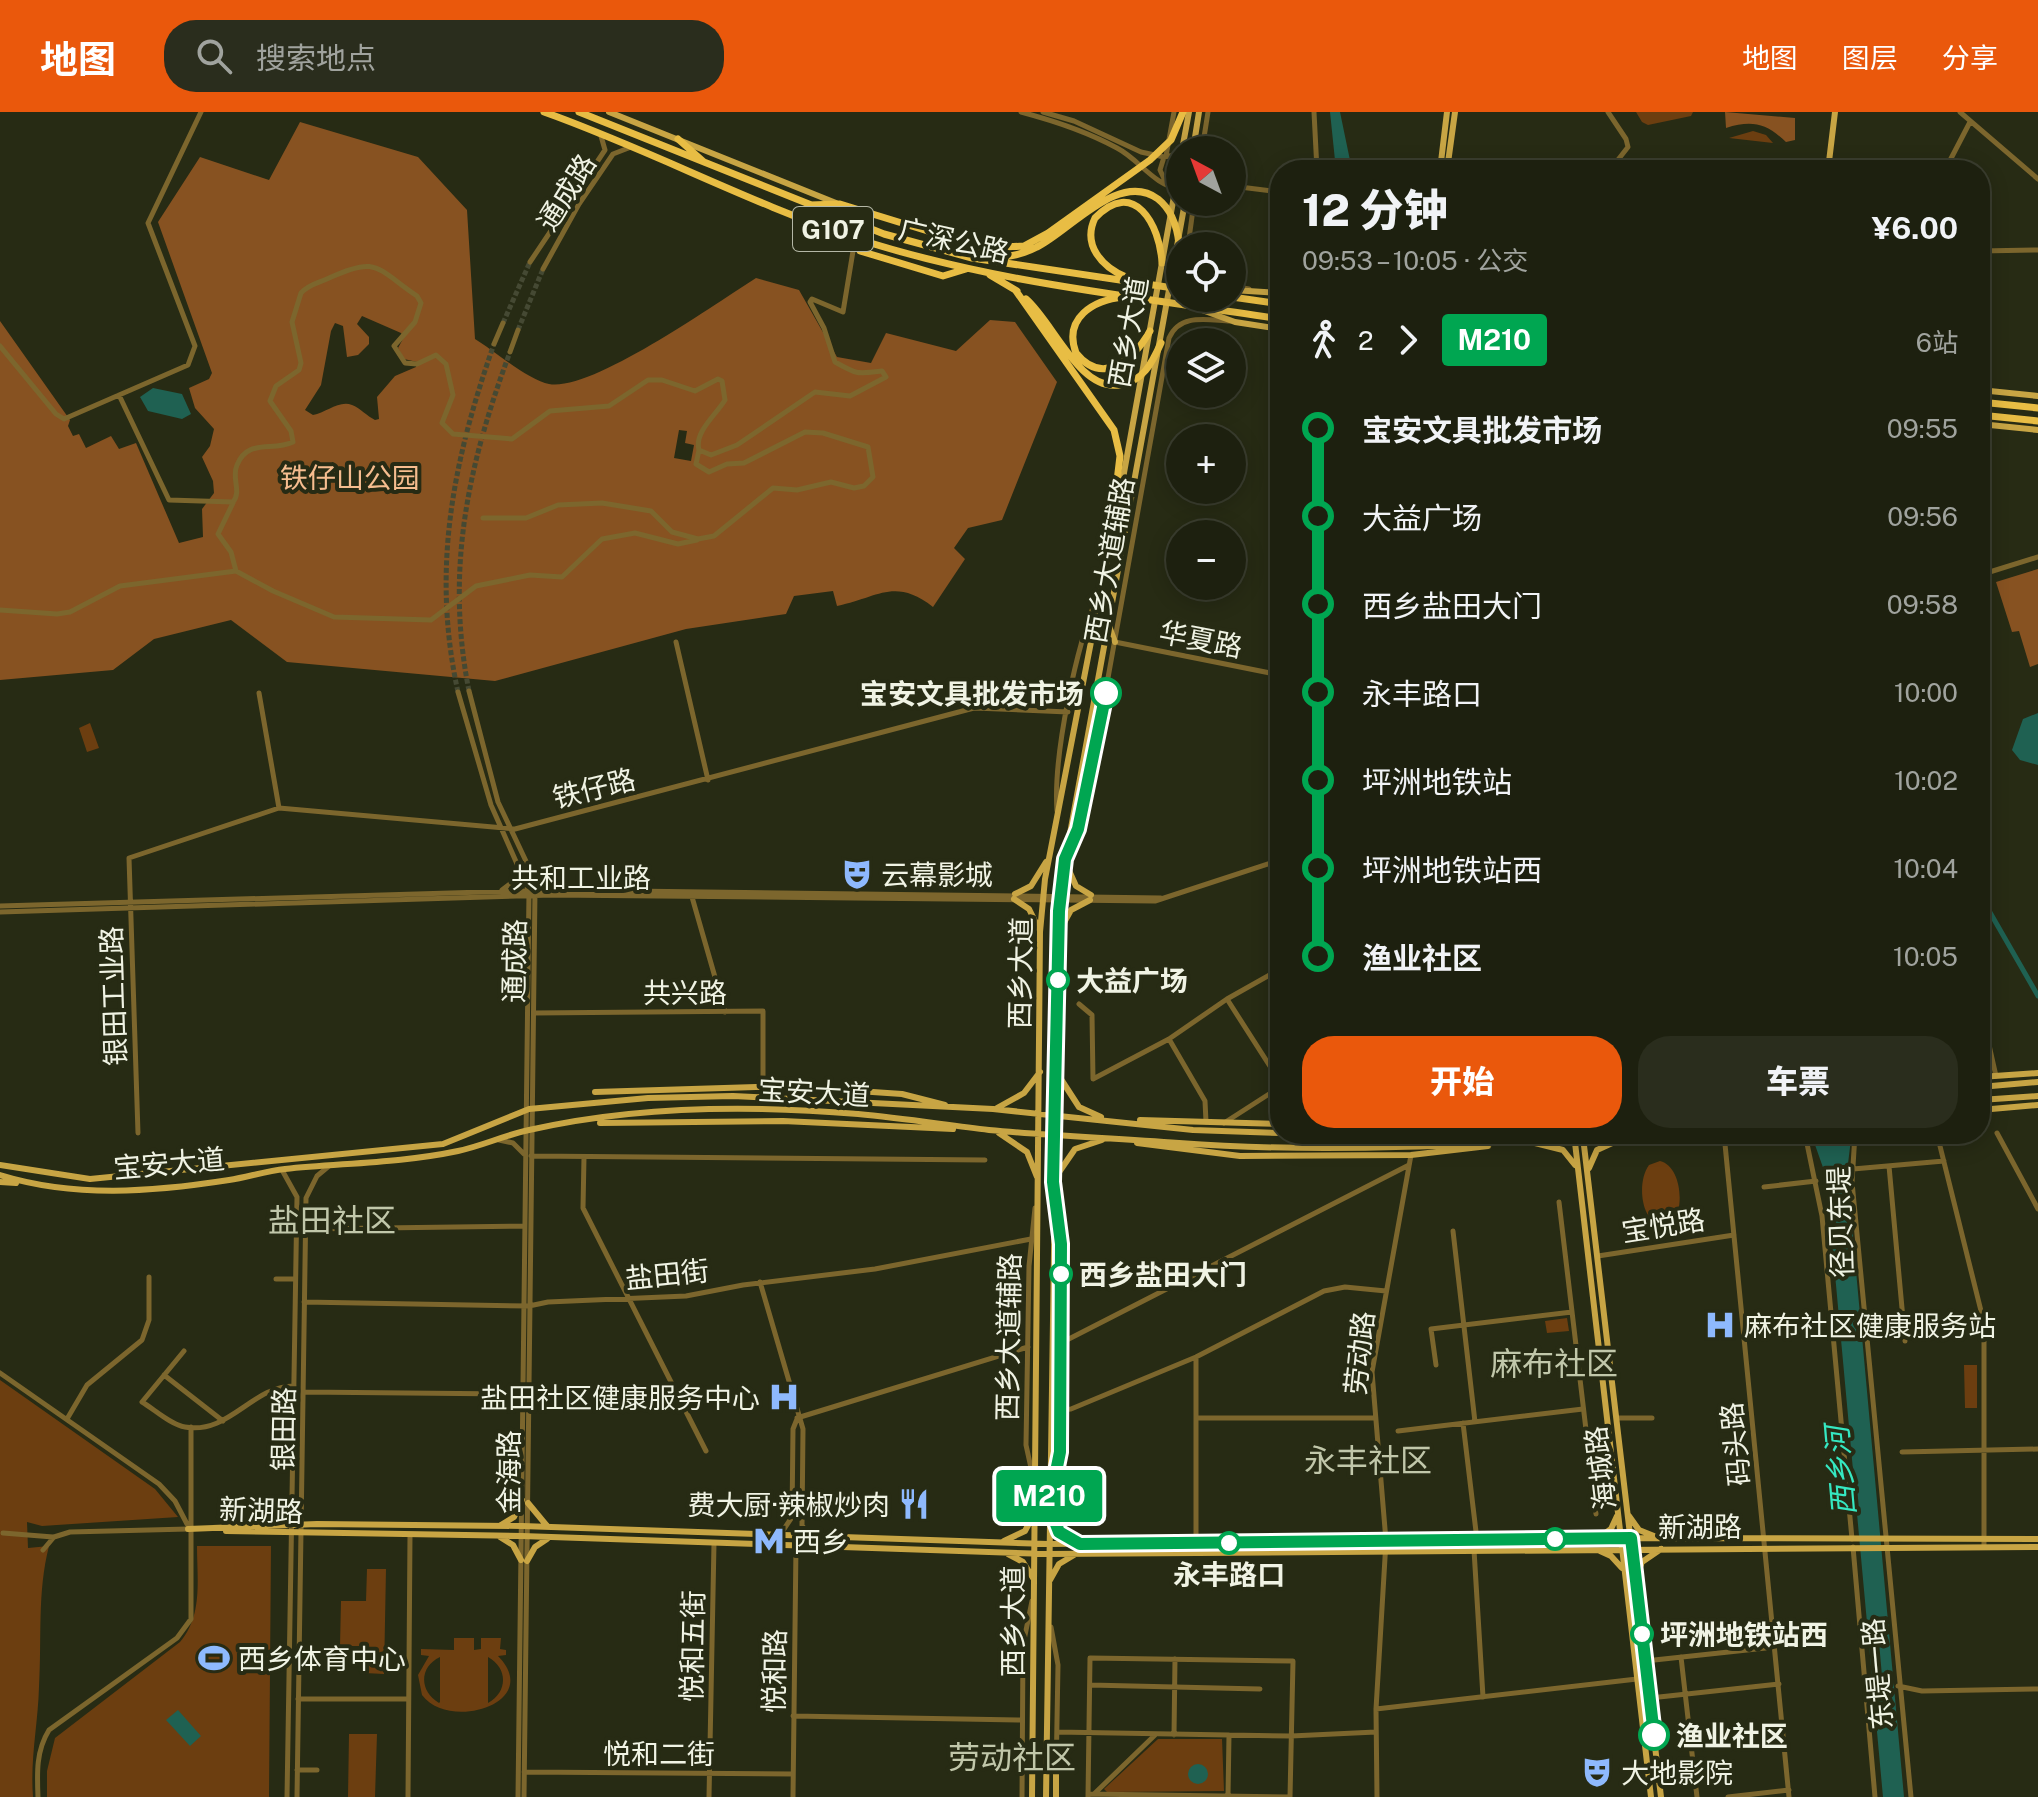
<!DOCTYPE html>
<html lang="zh">
<meta charset="utf-8">
<style>
:root{--surface:#1d200f;--page:#2a2d1d;--text:#f1f3f6;--muted:#a0a39e;--line:#3b3e2f;--accent:#ea580c}
body{margin:0;font-family:"Public Sans","Noto Sans SC",sans-serif;background:var(--page);color:var(--text);height:100vh;display:flex;flex-direction:column;font-size:30px;white-space:nowrap}
*{box-sizing:border-box;margin:0}
p{font-size:26px;color:var(--muted)}
.icon{flex:none;width:44px;height:44px;fill:none;stroke:currentColor;stroke-width:2;stroke-linecap:round;stroke-linejoin:round}
.map{position:relative;flex:1;overflow:hidden}
.panel{position:absolute;left:1270px;top:48px;width:720px;height:984px;display:flex;flex-direction:column;background:var(--surface);border-radius:32px;box-shadow:0 4px 20px #0003,0 0 0 2px var(--line)}
.panel>*{flex:none}
.badge{padding:0 16px;border-radius:6px;font-size:28px;line-height:52px}
.needle{width:52px;rotate:319deg}
.controls{position:absolute;left:1166px;top:24px;display:grid;gap:16px}
.controls a{display:grid;place-items:center;width:80px;height:80px;border-radius:50%;background:var(--surface);box-shadow:0 4px 20px #0003,0 0 0 2px var(--line);font-size:40px}
.map>.badge{position:absolute;translate:-50% -50%;box-shadow:0 0 0 4px #fff}
.legs{display:flex;align-items:center;gap:12px;height:88px;padding:0 32px;font-size:26px}
.legs p{margin-inline-start:auto}
.overview{display:flex;align-items:center;justify-content:space-between;height:136px;padding:0 32px}
h1{font-size:44px;font-weight:800;line-height:60px}
.primary-button{display:flex;gap:16px;margin-top:auto;padding:16px 32px}
.primary-button a{flex:1;height:92px;border-radius:32px;background:var(--accent);color:#fff;font-size:32px;font-weight:800;line-height:92px;text-align:center}
.primary-button a+a{background:var(--page);color:var(--text)}
ul{padding:0 32px;list-style:none}
li{display:flex;align-items:center;gap:28px;height:88px;font-size:30px}
li i{display:grid;place-items:center;width:12px;height:100%;margin:0 10px;background:currentColor}
li i::after{content:'';width:20px;height:20px;margin:-10px;border:6px solid;border-radius:50%;background:var(--surface)}
li p{margin-inline-start:auto}
li:first-child i{background:linear-gradient(#0000 50%,currentColor 0)}
li:last-child i{background:linear-gradient(currentColor 50%,#0000 0)}
header{display:flex;align-items:center;gap:48px;box-sizing:border-box;height:112px;padding:0 40px;background:var(--accent);color:#fff}
header strong{font-size:38px}
nav{display:flex;gap:44px;margin-inline-start:auto;font-size:28px}
.search{width:560px;height:72px;background:var(--page);display:flex;align-items:center;gap:20px;box-sizing:border-box;padding:0 28px;border-radius:32px;color:var(--muted);font-size:30px}
.map>svg:first-child{display:block}
.green{fill:#6c3e10;fill-rule:evenodd}
.forest{fill:#875221;fill-rule:evenodd}
.water{fill:#1f6152}
.lines{fill:none;stroke-linecap:round;stroke-linejoin:round}
.canal{stroke:#1f6152;stroke-width:5}
.minor-tunnel{stroke:#454933;stroke-width:5;stroke-dasharray:5 2.5;stroke-linecap:butt}
.minor{stroke:#7c662d;stroke-width:5}
.major{stroke:#c8a544;stroke-width:6}
.highway{stroke:#e8bd44;stroke-width:7}
.line-1-casing{stroke:#fff;stroke-width:18}
.line-1{stroke:#00a651;stroke-width:12}
.stop-1-dot{fill:#fff;stroke:#00a651;stroke-width:4}
.labels{text-anchor:middle;dominant-baseline:central;stroke-width:8;stroke-linejoin:round;paint-order:stroke}
.shield{fill:#272b14;stroke:#b4b7a6;stroke-width:2}
.shield-label{font-size:26px;font-weight:bold;fill:#f0f3e4}
.street-label{font-size:28px;fill:#f0f3e4;stroke:#272b14}
.park-label{font-size:28px;fill:#f6bd8f;stroke:#272b14}
.stop-label{font-size:28px;font-weight:bold;fill:#f0f3e4;stroke:#272b14;text-anchor:start}
.poi-label{font-size:28px;fill:#f0f3e4;stroke:#272b14;text-anchor:start}
.water-label{font-size:30px;font-style:italic;fill:#35e8c2;stroke:#272b14}
.quarter-label{font-size:32px;fill:#c1c7aa;stroke:#272b14}
</style>
<header>
<strong>地图</strong>
<div class="search"><svg class="icon" aria-label="search" viewBox="0 0 24 24"><circle cx="10" cy="10" r="6"/><path d="M15 15l6 6"/></svg>搜索地点</div>
<nav><a>地图</a><a>图层</a><a>分享</a></nav>
</header>
<div class="map">
<svg width="2038" height="1685" viewBox="0 0 2038 1685">
<rect width="100%" height="100%" fill="#272b14"/>
<path class="green" d="M1636,0H1693L1691,4L1648,13L1642,10Z
M1753,19L1766,23L1773,31L1729,26Z
M1280,491V528L1272,527L1280,537L1269,526L1273,500Z
M90,611L99,636L87,640L79,616Z
M1660,1049C1681,1054 1685,1095 1673,1110L1662,1114C1640,1109 1637,1069 1649,1053Z
M1567,1206L1569,1219L1547,1221L1545,1209Z
M1964,1253H1977V1296H1965Z
M0,1268L155,1377L178,1405L42,1414L27,1410L28,1436L49,1434C37,1481 42,1527 39,1575C38,1612 30,1647 33,1685H0Z
M197,1434H271L269,1685H47V1659L55,1626L180,1530C203,1503 197,1468 197,1434Z
M367,1457H386L384,1562L365,1561V1534H340L341,1489H366Z
M454,1526H474V1538L481,1537V1526H501L500,1537L506,1538V1543L498,1544C544,1591 449,1620 422,1583L418,1563L429,1544L421,1543V1537L454,1538ZM440,1545V1590L439,1591C419,1579 419,1555 440,1545ZM488,1545C508,1556 508,1580 488,1591Z
M349,1622H377L375,1685H348Z
M1158,1627H1222L1224,1679L1107,1680L1104,1677Z"/>
<path class="forest" d="M1725,0L1795,6V28L1786,30C1766,11 1752,8 1726,16Z
M300,10L418,45L467,98L475,227C493,238 530,269 549,272C592,280 716,191 756,166L799,178L837,245L871,251L886,221L956,239L990,208L1015,210L1057,270L1002,408L968,416L954,436L965,447L933,495C894,465 878,486 837,494L833,479L794,484L786,502L686,517L495,569L287,550L231,508L154,527L113,558L0,568V209L70,308L68,314L73,324L79,322L86,336L111,324L119,337L136,331L179,431L203,425L202,397L214,381L213,369L202,345L210,334L214,317L195,296L189,276L209,267L212,261L158,110L200,45L269,68ZM362,204L401,221L404,225L398,236L404,247L417,250L416,255L395,264L377,285L379,307L375,308C367,304 360,296 352,293C339,288 326,301 313,303L305,298L321,273L331,219L335,211L343,214L347,245L358,243L369,232V225L357,212ZM679,318L687,319L685,331L694,333L691,349L674,346Z
M2038,457V552L2030,555L2019,519L2012,520L1996,470Z"/>
<path class="water" d="M1330,0H1340L1352,58H1336Z
M153,276L182,282L191,302L182,307L148,299L140,285Z
M2038,601V653L2020,648L2012,638L2023,607Z
M1851,1027L1847,1060L1904,1685H1883L1826,1064L1814,1030Z
M178,1598L201,1624L190,1634L166,1608Z
M1188 1662a10 10 0 1 1 20 0a10 10 0 1 1-20 0Z"/>
<g class="lines">
<path class="canal" d="M1980,783L2038,884"/>
<path class="minor-tunnel" d="M503,211L530,150
M518,218L543,157
M469,579C445,458 468,353 510,240
M458,580C431,457 453,349 494,232"/>
<path class="minor" d="M1021,0C1055,9 1086,19 1117,36C1140,48 1153,73 1180,77
M1043,0L1074,9L1141,40L1164,45L1180,42
M1314,0L1317,58
M1608,0L1626,27L1628,35L1610,58
M1960,0L2038,67
M1202,38L1208,0
M1166,44L1174,0
M1164,45L1160,58L1167,73
M1945,58L1970,10
M1232,74L1280,80
M1188,134L1194,90
M1980,139L2038,138
M530,150L605,38L601,24
M543,157L579,92L613,42L631,35
M1232,174L1249,177
M494,232L503,211
M0,234L56,302L64,307L188,253L195,234L148,111L201,0
M510,240L518,218
M119,283L169,388L233,390C242,379 231,366 237,353C248,326 272,340 293,330L291,319L270,289L276,274L299,258L301,251L292,210L301,181C309,172 319,171 329,166C377,144 375,155 417,184L421,191L415,210L394,234L405,251L417,252L436,243L446,252L453,283L442,311L453,322L512,327L550,299L609,294L648,268H662L695,279L718,267L722,269L725,288C716,303 694,320 699,338L711,343L737,333L815,280L850,284L886,265L882,259C857,262 858,263 835,250L824,216L810,190L812,187L843,200L855,127
M233,391L218,422L231,440L236,459L273,479L334,505L431,508L476,474L530,463L562,465L602,427L635,421L678,432L697,428
M483,406H526L558,393L602,391L651,399L672,420L698,427L714,424L773,376L797,378L831,370L854,376L864,374L873,365L868,335L823,321L805,320L744,351L727,352L709,360L696,352L699,338
M1980,463L2038,445
M0,498L57,502L70,500L120,474L236,459
M676,530L708,668
M1115,530L1280,563
M469,579L498,690L533,764L535,778L524,1685
M458,580L491,693L529,779L518,1685
M259,581L279,696
M1057,699C1053,644 1076,534 1098,483
M1070,736L1092,655L1169,226C1180,201 1207,208 1230,209
M502,778L515,768L518,755
M692,785L725,900
M0,794L552,778L1161,786
M0,800L552,783L1155,789L1280,748
M1227,887L1280,970
M1079,892L1092,903L1093,967L1169,927L1227,887L1280,857
M1980,893L1996,964
M534,901L763,899V974
M1169,927L1205,989L1206,1010
M1224,1011L1280,975
M138,1021L129,746L279,696L515,717L974,596L1068,600
M1997,1021L2038,1097
M1724,1022L1789,1685
M1805,1022L1822,1104L1852,1427
M1855,1022L1852,1070L1911,1685
M1937,1022L1984,1211V1435
M499,1028L513,1031L524,1042
M531,1044L985,1048
M584,1045L583,1096L706,1339
M1889,1054L1905,1229
M1853,1057L1944,1049
M282,1058L297,1085L287,1685
M1764,1075L1816,1069
M1559,1090L1596,1402
M306,1117L524,1114
M1453,1119L1475,1310
M1598,1144L1734,1123
M276,1167H295
M760,1170L803,1317L802,1413L808,1423
M304,1190L529,1194L548,1190L686,1184L743,1173L875,1157L1031,1127
M1061,1231L1409,1053
M184,1239L142,1290C154,1297 171,1313 185,1315C229,1323 252,1274 294,1274
M1196,1245V1439
M1577,1248L1600,1246
M1436,1253L1431,1217L1572,1200
M0,1261L159,1372L175,1389L187,1412
M164,1263L223,1309
M303,1280L522,1282
M1060,1298L1071,1297L1196,1245L1324,1179L1345,1175L1386,1179
M797,1306L1028,1235
M1196,1306H1373
M1617,1306H1652
M67,1307L87,1273L142,1228L149,1208V1165
M1463,1311L1477,1428
M1398,1319L1583,1297
M1902,1340L2038,1337
M1033,1365L1026,1333L1029,1154L1035,1096
M1053,1368L1060,1340L1061,1132L1057,1095
M3,1421L53,1425
M780,1423L792,1405L793,1317L797,1307
M1853,1435L1875,1685
M43,1438L54,1425L70,1420L188,1417
M1474,1438L1483,1585
M1051,1515L1058,1553L1056,1664
M1681,1545L1697,1685
M1645,1549L1775,1535
M1090,1573L1260,1577
M1898,1574L1922,1579L2038,1577
M1650,1586L1779,1572
M298,1587H407
M1376,1597L1637,1567
M793,1604L1022,1608
M1057,1620L1291,1624L1376,1620
M1174,1623L1175,1547
M297,1658H317
M524,1660L793,1662
M1088,1682L1290,1685
M1094,1682L1155,1623
M1228,1684L1229,1623
M38,1685C37,1661 36,1639 49,1618L177,1526L191,1507V1315
M297,1685L306,1086L317,1064L329,1054
M408,1685L410,1423
M709,1685L714,1431
M793,1685L796,1433
M1022,1685L1023,1533L1032,1489
M1088,1685L1090,1546L1293,1549L1290,1685
M1377,1685L1376,1597L1386,1429L1372,1260L1411,1043
M1728,1685L1789,1678"/>
<path class="major" d="M609,0L836,91
M1182,38L1189,0
M1193,38L1199,0
M1440,58L1447,0
M1447,58L1455,0
M1828,58L1835,0
M1232,178L1280,181
M1202,198L1235,210L1280,217
M1980,278L2038,284
M1980,312L2038,318
M1116,405L1180,51
M1109,514L1115,530
M1067,754L1076,774L1091,783
M1015,782L1031,774L1046,750
M1014,787L1029,797L1039,817
M1061,816L1071,798L1090,788
M1057,961L1079,995L1101,1005
M1980,965L2038,961
M1980,975L2038,970
M595,980L784,974L902,982L945,993
M1980,988L2038,984
M997,996L1024,981L1040,960
M1980,998L2038,993
M1140,1008L1280,1012
M600,1011L783,1009L953,1017
M999,1021L1027,1040L1037,1065
M1574,1022L1651,1685
M1583,1025L1661,1685
M1137,1031L1240,1044L1411,1043L1488,1034
M1535,1031L1563,1038L1575,1053
M0,1053L90,1067L443,1032L529,997L648,986L733,984L993,997L1193,1018L1280,1021
M1589,1056L1597,1038L1632,1022H1702
M0,1063C75,1086 152,1080 229,1068C248,1065 266,1059 285,1057C343,1051 401,1051 458,1039C482,1034 505,1023 529,1018C634,994 752,993 858,1002C902,1006 946,1013 989,1018C1052,1024 1116,1026 1179,1031C1329,1042 1483,1033 1633,1022
M1055,1066L1075,1037L1102,1028
M0,1070L16,1071
M528,1391L547,1414
M1051,1402L1059,1420L1076,1431
M1629,1404L1639,1418L1654,1424
M501,1413L514,1405L522,1388
M188,1417L317,1412L522,1414L1048,1432L1631,1426L2038,1427
M226,1419L522,1424L1048,1442L2038,1435
M500,1425L513,1433L521,1448
M1600,1425L1611,1417L1617,1404
M1004,1429L1025,1419L1033,1404
M1600,1439L1611,1444L1622,1456
M1008,1442L1023,1450L1033,1466
M527,1449L535,1435L547,1427
M1637,1463L1642,1450L1661,1437
M1050,1468L1059,1452L1074,1443
M1032,1685L1040,820L1045,767L1110,432
M1046,1685L1059,799L1069,727L1185,90
M1056,1685V1662"/>
<path class="highway" d="M544,0C651,38 751,92 858,127C994,171 1140,185 1280,207
M579,0L884,122L972,146L1180,177
M678,27L704,50
M810,93L840,92L983,136L1024,134L1048,121L1150,48L1171,28L1183,0
M856,126L860,139L943,164L966,157
M994,146C1009,145 1024,142 1037,135C1070,119 1119,58 1158,87C1172,98 1177,114 1179,132
M990,163L1017,179
M1126,165C1102,155 1082,133 1095,106C1134,65 1160,113 1162,151
M1016,179L1114,318L1120,344L1109,436
M1124,185C1093,188 1063,206 1076,241C1103,275 1134,247 1150,219
M1232,185L1280,192
M1026,187C1053,210 1079,279 1119,273C1143,270 1152,251 1161,231
M1980,290L2038,296
M1980,303L2038,309"/>
</g>
<g class="lines">
<defs>
<path id="line-1" d="M1106,581L1078,717L1065,747L1059,799L1053,1070L1061,1132L1060,1340L1049,1394L1059,1420L1080,1432L1631,1426L1654,1623"/>
</defs>
<use href="#line-1" class="line-1-casing"/>
<use href="#line-1" class="line-1"/>
</g>
<defs>
<symbol id="theatre-bare" viewBox="-9 -9 18 18"><path d="M-5-5.5Q0-4 5-5.5V0Q5 5 0 6Q-5 5-5 0ZM-3.3-2.5H-1v1.5H-3.3ZM1-2.5H3.3v1.5H1ZM-2.8 1Q0 5.5 2.8 1Z" fill="#8eb9fd" stroke="#272b14" stroke-width="2.5" paint-order="stroke"/></symbol>
<symbol id="hospital-bare" viewBox="-9 -9 18 18"><path d="M-5-5h3v3.5h4V-5h3V5h-3V1.5h-4V5h-3Z" fill="#8eb9fd" stroke="#272b14" stroke-width="2.5" paint-order="stroke"/></symbol>
<symbol id="restaurant-bare" viewBox="-9 -9 18 18"><path d="M-5-6h1v4h1v-4h1v4h1v-4h1v5L-1.5 .5V6h-2V.5L-5-1ZM5-6V6H3V1.5H1.5Q1.5-4 5-6Z" fill="#8eb9fd" stroke="#272b14" stroke-width="2.5" paint-order="stroke"/></symbol>
<symbol id="metro-bare" viewBox="-9 -9 18 18"><path d="M-5.5 5V-5H-3L0 0L3-5H5.5V5H3V-.5L0 4L-3-.5V5Z" fill="#8eb9fd" stroke="#272b14" stroke-width="2.5" paint-order="stroke"/></symbol>
<symbol id="stadium-bare" viewBox="-9 -9 18 18"><path d="M0-5a6.5 5 0 1 0 0 10a6.5 5 0 1 0 0-10ZM-3.5-1.8h7v3.6h-7Z" fill="#8eb9fd" stroke="#272b14" stroke-width="2.5" paint-order="stroke"/></symbol>
</defs>
<g fill-rule="evenodd">
<use href="#theatre-bare" x="835" y="740" width="44" height="44"/>
<use href="#hospital-bare" x="1698" y="1191" width="44" height="44"/>
<use href="#hospital-bare" x="762" y="1263" width="44" height="44"/>
<use href="#restaurant-bare" x="892" y="1370" width="44" height="44"/>
<use href="#metro-bare" x="747" y="1407" width="44" height="44"/>
<use href="#stadium-bare" x="192" y="1524" width="44" height="44"/>
<use href="#theatre-bare" x="1575" y="1638" width="44" height="44"/>
</g>
<g class="stop-1-dot">
<circle cx="1106" cy="581" r="14"/>
<circle cx="1058" cy="868" r="10"/>
<circle cx="1061" cy="1162" r="10"/>
<circle cx="1555" cy="1427" r="10"/>
<circle cx="1229" cy="1431" r="10"/>
<circle cx="1642" cy="1522" r="10"/>
<circle cx="1654" cy="1623" r="14"/>
</g>
<g class="labels">
<rect class="shield" x="793" y="95" width="80" height="44" rx="6"/>
<g class="shield-label">
<text x="833" y="117">G107</text>
</g>
<g class="street-label">
<text transform="translate(566 80) rotate(-58)">通成路</text>
<text transform="translate(954 128) rotate(13)">广深公路</text>
<text transform="translate(1128 220) rotate(-80)">西乡大道</text>
<text transform="translate(1109 448) rotate(-80)">西乡大道辅路</text>
<text transform="translate(1201 527) rotate(11)">华夏路</text>
<text transform="translate(594 676) rotate(-14)">铁仔路</text>
<text x="581" y="765">共和工业路</text>
<text transform="translate(514 849) rotate(-89)">通成路</text>
<text transform="translate(1020 861) rotate(-89)">西乡大道</text>
<text x="685" y="880">共兴路</text>
<text transform="translate(113 884) rotate(-92)">银田工业路</text>
<text transform="translate(814 980) rotate(3)">宝安大道</text>
<text transform="translate(169 1051) rotate(-5)">宝安大道</text>
<text transform="translate(1840 1110) rotate(-92)">径贝东堤</text>
<text transform="translate(1663 1113) rotate(-9)">宝悦路</text>
<text transform="translate(667 1162) rotate(-6)">盐田街</text>
<text transform="translate(1008 1225) rotate(-89)">西乡大道辅路</text>
<text transform="translate(1359 1241) rotate(-84)">劳动路</text>
<text transform="translate(283 1317) rotate(-89)">银田路</text>
<text transform="translate(1735 1332) rotate(-96)">码头路</text>
<text transform="translate(1600 1356) rotate(-97)">海城路</text>
<text transform="translate(508 1360) rotate(-90)">金海路</text>
<text transform="translate(261 1398) rotate(2)">新湖路</text>
<text x="1700" y="1414">新湖路</text>
<text transform="translate(1012 1509) rotate(-90)">西乡大道</text>
<text transform="translate(692 1534) rotate(-89)">悦和五街</text>
<text transform="translate(774 1559) rotate(-89)">悦和路</text>
<text transform="translate(1877 1562) rotate(-95)">东堤一路</text>
<text x="659" y="1641">悦和二街</text>
</g>
<g class="park-label">
<text x="350" y="365">铁仔山公园</text>
</g>
<g class="stop-label">
<text x="1084" y="581" text-anchor="end">宝安文具批发市场</text>
<text x="1076" y="868">大益广场</text>
<text x="1079" y="1162">西乡盐田大门</text>
<text x="1229" y="1462" text-anchor="middle">永丰路口</text>
<text x="1660" y="1522">坪洲地铁站西</text>
<text x="1676" y="1623">渔业社区</text>
</g>
<g class="poi-label">
<text x="881" y="762">云幕影城</text>
<text x="1744" y="1213">麻布社区健康服务站</text>
<text x="760" y="1285" text-anchor="end">盐田社区健康服务中心</text>
<text x="890" y="1392" text-anchor="end">费大厨·辣椒炒肉</text>
<text x="793" y="1429">西乡</text>
<text x="238" y="1546">西乡体育中心</text>
<text x="1621" y="1660">大地影院</text>
</g>
<g class="water-label">
<text transform="translate(1840 1359) rotate(-95)">西乡河</text>
</g>
<g class="quarter-label">
<text x="332" y="1108">盐田社区</text>
<text x="1554" y="1251">麻布社区</text>
<text x="1368" y="1348">永丰社区</text>
<text x="1012" y="1645">劳动社区</text>
</g>
</g>
</svg>
<div class="controls">
<a><svg class="needle" viewBox="-14 -14 28 28"><path d="M0-13l5 13h-10z" fill="#e53935"/><path d="M0 13l5-13h-10z" fill="#a0a39e"/></svg></a>
<a><svg class="icon" aria-label="locate" viewBox="0 0 24 24"><circle cx="12" cy="12" r="6"/><path d="M12 2v4M12 18v4M2 12h4M18 12h4"/></svg></a>
<a><svg class="icon" aria-label="layers" viewBox="0 0 24 24"><path d="M12 4l9 5-9 5-9-5zM3 14l9 5 9-5"/></svg></a>
<a>+</a>
<a>−</a>
</div>
<b class="badge" style="left:1049px;top:1384px;background:#00a651;color:#fff">M210</b>
<section class="panel">
<div class="overview"><div><h1>12 分钟</h1><p>09:53 – 10:05 · 公交</p></div><b>¥6.00</b></div>
<div class="legs"><svg class="icon" aria-label="walk" viewBox="0 0 24 24"><circle cx="13" cy="4" r="2"/><path d="M13 8l-2 6 4 7M11 14l-3 7M7 12l3-4h3l4 4"/></svg>2<svg class="icon" aria-label="forward" viewBox="0 0 24 24"><path d="M9 5l7 7-7 7"/></svg><b class="badge" style="background:#00a651;color:#fff">M210</b><p>6站</p></div>
<ul>
<li><i style="color:#00a651"></i><b>宝安文具批发市场</b><p>09:55</p></li>
<li><i style="color:#00a651"></i><span>大益广场</span><p>09:56</p></li>
<li><i style="color:#00a651"></i><span>西乡盐田大门</span><p>09:58</p></li>
<li><i style="color:#00a651"></i><span>永丰路口</span><p>10:00</p></li>
<li><i style="color:#00a651"></i><span>坪洲地铁站</span><p>10:02</p></li>
<li><i style="color:#00a651"></i><span>坪洲地铁站西</span><p>10:04</p></li>
<li><i style="color:#00a651"></i><b>渔业社区</b><p>10:05</p></li>
</ul>
<div class="primary-button"><a>开始</a><a>车票</a></div>
</section>
</div>
